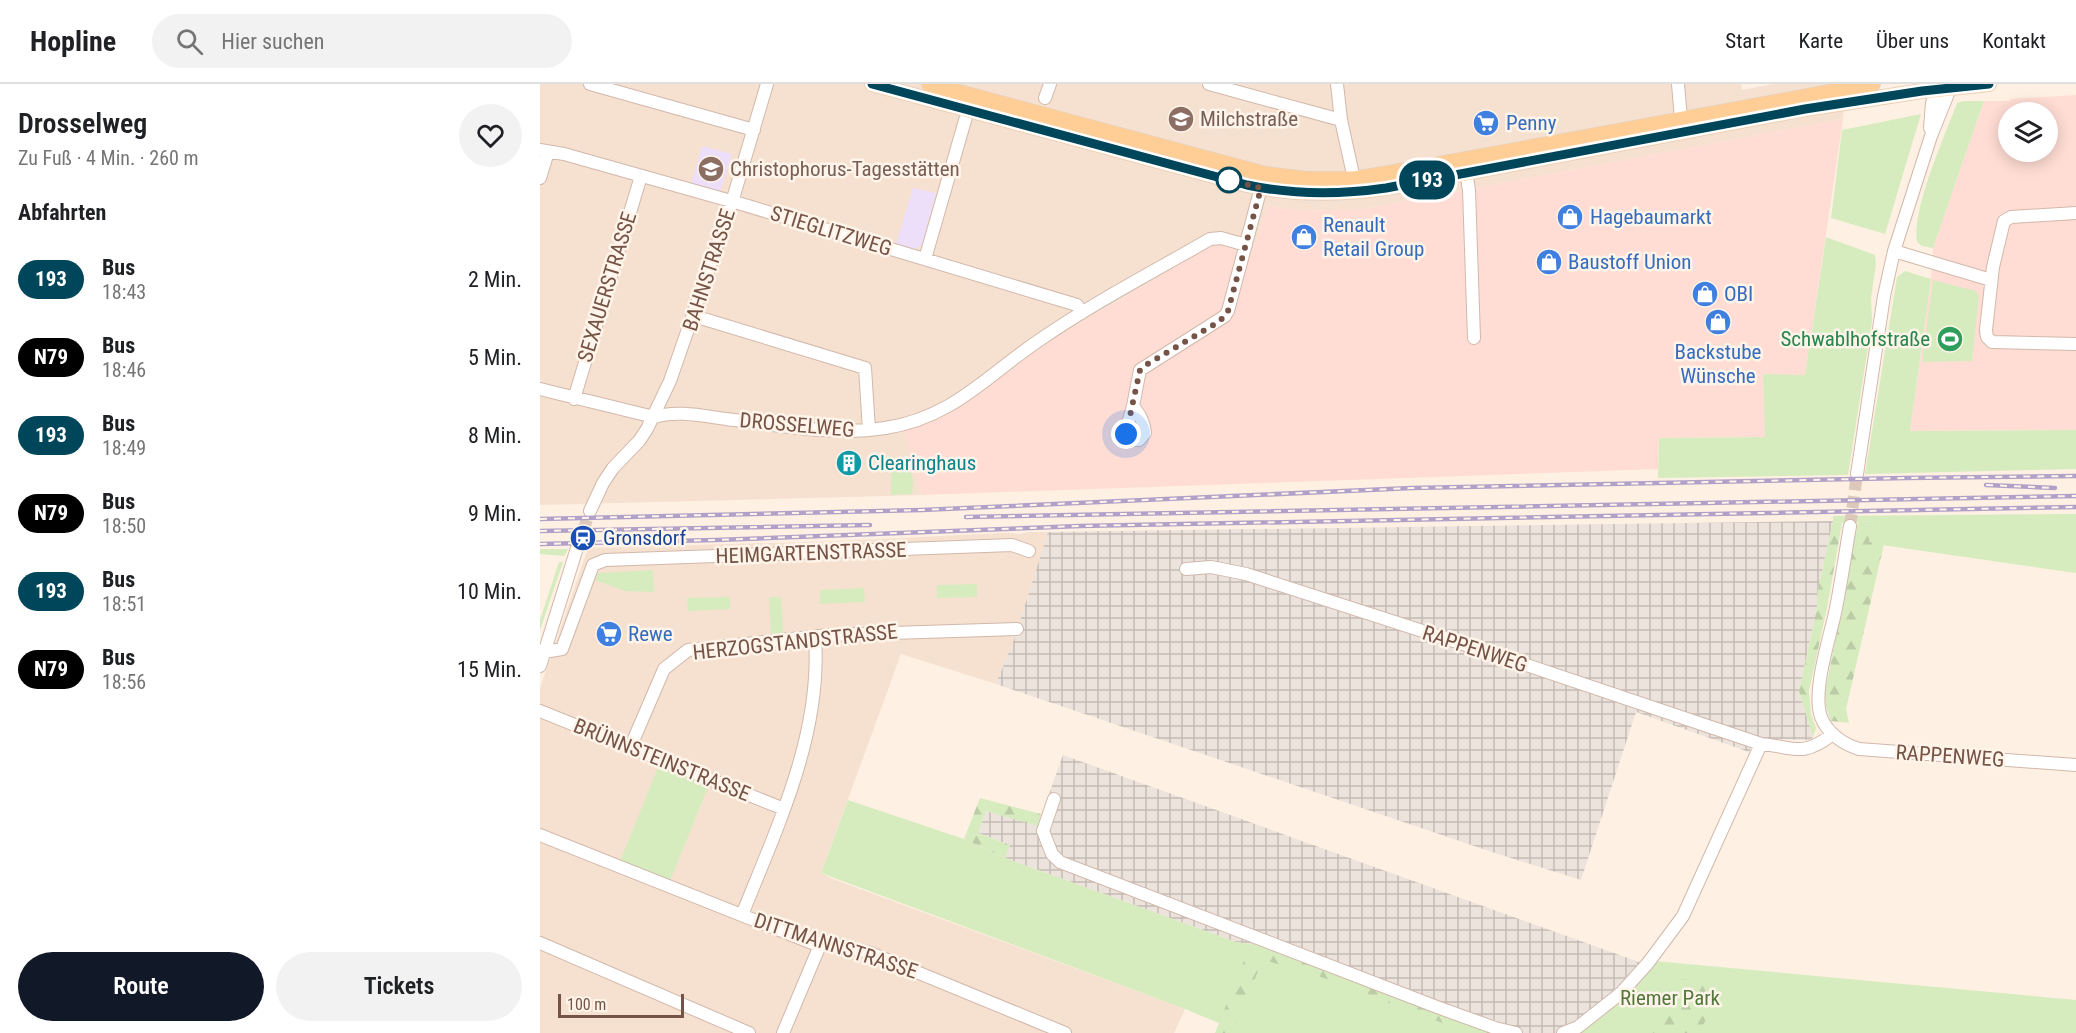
<!DOCTYPE html>
<html lang="de">
<meta charset="utf-8">
<style>
:root{--surface:#fff;--page:#f2f2f2;--text:#202124;--muted:#757577;--line:#e0e0e0;--accent:#111827}
body{margin:0;font-family:"Roboto Condensed",sans-serif;background:var(--page);color:var(--text);height:100vh;display:flex;flex-direction:column;font-size:22px;white-space:nowrap}
*{box-sizing:border-box;margin:0}
p{font-size:20px;color:var(--muted)}
.icon{flex:none;width:33px;height:33px;fill:none;stroke:currentColor;stroke-width:2;stroke-linecap:round;stroke-linejoin:round}
.map{position:relative;flex:1;overflow:hidden}
.side{display:flex;flex-direction:column;background:var(--surface);width:540px}
.side>*{flex:none}
.badge{padding:0 12px;border-radius:20px;font-size:21px;line-height:39px}
.fabs{position:absolute;left:1458px;top:18px;display:grid;gap:12px}
.fabs a{display:grid;place-items:center;width:60px;height:60px;border-radius:50%;background:var(--surface);box-shadow:0 3px 15px #0003;font-size:30px}
.scale{position:absolute;left:18px;bottom:15px;width:126px;box-sizing:border-box;padding-left:6px;border:3px solid #765347;border-top:0;font-size:16px;line-height:21px;white-space:nowrap;color:#765347;-webkit-text-stroke:4px #fff4e9;paint-order:stroke}
.you{position:absolute;width:30px;height:30px;margin:-15px;border:4px solid #fff;border-radius:50%;background:#1a73e8;box-shadow:0 0 0 9px #1a73e833}
.map>.badge{position:absolute;translate:-50% -50%;box-shadow:0 0 0 3px #fff}
h2{padding:0 18px;font-size:22px;line-height:54px}
.round{display:grid;place-items:center;flex:none;width:63px;height:63px;border-radius:32px;background:var(--page)}
.overview{display:flex;align-items:center;justify-content:space-between;height:102px;padding:0 18px}
h1{font-size:28px;font-weight:600;line-height:45px}
.button{display:flex;gap:12px;margin-top:auto;padding:12px 18px}
.button a{flex:1;height:69px;border-radius:36px;background:var(--accent);color:#fff;font-size:24px;font-weight:600;line-height:69px;text-align:center}
.button a+a{background:var(--page);color:var(--text)}
ul{padding:0;list-style:none}
li{display:flex;align-items:center;gap:18px;height:78px;padding:0 18px}
li div{flex:1}
li b{display:block;font-size:22px}
li em{font-style:normal}
li .badge{min-width:66px;font-weight:700;text-align:center}
header{display:flex;align-items:center;gap:36px;box-sizing:border-box;height:84px;padding:0 30px;background:var(--surface);border-bottom:2px solid var(--line)}
header strong{font-size:28px}
nav{display:flex;gap:33px;margin-inline-start:auto;font-size:21px}
.search{width:420px;height:54px;background:var(--page);display:flex;align-items:center;gap:15px;box-sizing:border-box;padding:0 21px;border-radius:33px;color:var(--muted);font-size:22px}
main{display:flex;flex:1;min-height:0}
.map>svg:first-child{display:block}
.residential{fill:#f6e1d0}
.commercial{fill:#ffddd4;fill-rule:evenodd}
.industrial{fill:url(#industrial-grid)}
.education{fill:#eddefa}
.green{fill:#d6ecbf}
.forest{fill:url(#forest-firs)}
.lines{fill:none;stroke-linecap:round;stroke-linejoin:round}
.minor-tunnel{stroke:#dcc9bb;stroke-width:12;stroke-dasharray:12 6;stroke-linecap:butt}
.minor-casing{stroke:#d1b8ab;stroke-width:14}
.major-casing{stroke:#dbd2cf;stroke-width:16}
.minor{stroke:#fff;stroke-width:12}
.major{stroke:#ffce97;stroke-width:15}
.rail-casing{stroke:#b1a0c7;stroke-width:4.5}
.rail{stroke:#fff4e9;stroke-width:2;stroke-dasharray:7;stroke-linecap:butt}
.line-casing{stroke:#fff;stroke-width:14}
.line{stroke:#00465a;stroke-width:9}
.walk{stroke:#765347;stroke-width:6;stroke-dasharray:0 10.8}
.stop-dot{fill:#fff;stroke:#00465a;stroke-width:3}
.labels{text-anchor:middle;dominant-baseline:central;stroke-width:5;stroke-linejoin:round;paint-order:stroke}
.education-label{font-size:21px;fill:#785e54;stroke:#fff4e9;text-anchor:start}
.shop-label{font-size:21px;fill:#366cbe;stroke:#fff4e9;text-anchor:start}
.street-label{font-size:21px;fill:#765347;stroke:#fff4e9}
.leisure-label{font-size:21px;fill:#27864d;stroke:#fff4e9;text-anchor:end}
.culture-label{font-size:21px;fill:#0d838f;stroke:#fff4e9;text-anchor:start}
.transit-label{font-size:21px;fill:#164399;stroke:#fff4e9;text-anchor:start}
.park-label{font-size:21px;fill:#53773c;stroke:#fff4e9}
</style>
<header>
<strong>Hopline</strong>
<div class="search"><svg class="icon" aria-label="search" viewBox="0 0 24 24"><circle cx="10" cy="10" r="6"/><path d="M15 15l6 6"/></svg>Hier suchen</div>
<nav><a>Start</a><a>Karte</a><a>Über uns</a><a>Kontakt</a></nav>
</header>
<main>
<section class="side">
<div class="overview"><div><h1>Drosselweg</h1><p>Zu Fuß · 4 Min. · 260 m</p></div><a class="round"><svg class="icon" aria-label="heart" viewBox="0 0 24 24"><path d="M12 20l-8-8c-3-5 5-10 8-4 3-6 11-1 8 4z"/></svg></a></div>
<h2>Abfahrten</h2>
<ul>
<li><span class="badge" style="background:#00465a;color:#fff">193</span><div><b>Bus</b><p>18:43</p></div><em>2 Min.</em></li>
<li><span class="badge" style="background:#000;color:#fff">N79</span><div><b>Bus</b><p>18:46</p></div><em>5 Min.</em></li>
<li><span class="badge" style="background:#00465a;color:#fff">193</span><div><b>Bus</b><p>18:49</p></div><em>8 Min.</em></li>
<li><span class="badge" style="background:#000;color:#fff">N79</span><div><b>Bus</b><p>18:50</p></div><em>9 Min.</em></li>
<li><span class="badge" style="background:#00465a;color:#fff">193</span><div><b>Bus</b><p>18:51</p></div><em>10 Min.</em></li>
<li><span class="badge" style="background:#000;color:#fff">N79</span><div><b>Bus</b><p>18:56</p></div><em>15 Min.</em></li>
</ul>
<div class="button"><a>Route</a><a>Tickets</a></div>
</section>
<div class="map">
<svg width="1536" height="949" viewBox="0 0 1536 949">
<defs>
<pattern id="industrial-grid" width="8" height="8" patternUnits="userSpaceOnUse" patternTransform="scale(1.5)"><rect width="8" height="8" fill="#ece3dd"/><path d="M0 4h8M4 0v8" fill="none" stroke="#c4bbb5"/></pattern>
<pattern id="forest-firs" width="22" height="20" patternUnits="userSpaceOnUse" patternTransform="scale(1.5)"><rect width="22" height="20" fill="#d6ecbf"/><path d="M5 1l3.5 6h-7zM16 11l3.5 6h-7z" fill="#bbcca6"/></pattern>
</defs>
<rect width="100%" height="100%" fill="#fef0e2"/>
<path class="residential" d="M0,0H1201L1202,6L1233,0H1306L1303,35L824,125L768,127L728,122L712,170L678,160L669,163L524,248L476,281L429,317L396,337L365,346L382,411L0,421Z
M488,448H508L475,553L456,600L361,570L281,789L293,795L645,925L634,949H0V604L48,464L298,457L463,449L481,450Z"/>
<path class="commercial" d="M1536,11V346L1370,347L1391,195L1393,164L1444,17H1470V15ZM1468,28H1508V68H1468Z
M1303,35L1265,292L1225,353L1119,354L1118,385L382,411L364,346L396,337L429,317L476,281L524,248L669,163L677,160L712,170L728,122L768,127L824,125Z"/>
<path class="industrial" d="M1293,437L1278,505L1277,524L1259,607L1273,653L1270,656L1223,655L1216,653L1209,668L1096,628L1041,796L949,767L456,600L475,553L508,448Z
M523,671L1099,878L1109,884L1038,949H952L724,862L696,858L465,774L470,761L438,749L446,727L498,741Z"/>
<path class="education" d="M162,62L192,70L180,108L151,100Z
M373,104L396,109L382,161L375,165L356,160Z"/>
<path class="green" d="M1424,17H1444L1393,164L1382,162L1377,158C1371,127 1405,51 1417,19Z
M1381,30L1345,150L1291,134L1302,46Z
M1286,153L1335,171L1336,180L1331,214L1332,237L1308,391L1118,394L1119,354L1225,353L1223,290L1265,291Z
M1365,187L1391,195L1370,347L1536,346V385L1325,390L1357,193Z
M1393,196L1436,207L1439,212L1432,277L1382,278Z
M362,379C374,386 374,398 372,410L351,411V384Z
M1536,430V489L1328,459L1333,437L1302,439L1293,437V432Z
M0,465H28L24,472L0,470Z
M19,478H23L0,546V536Z
M113,486L114,508L85,507L55,496L58,489Z
M437,500V513L397,514V501Z
M324,504L325,518L280,520V506Z
M190,513V525L148,527L147,514Z
M229,513H241L243,549L231,550Z
M119,681L169,701L130,797L80,777Z
M308,716L424,755L465,774L696,858L724,862L952,949H683L686,942L645,925L281,789Z
M1115,877L1536,916V949H1038Z"/>
<path class="forest" d="M1293,437L1302,439L1287,524L1269,607L1271,631L1276,644L1273,653L1259,607L1277,524L1278,505Z
M1333,437L1329,458L1344,460L1306,625L1309,639L1291,637L1286,623L1285,609L1318,438Z
M440,714L501,730L498,742L446,727L438,749L470,761L465,774L424,755Z
M724,862L953,949H929L776,891L727,877L724,873L692,949H675L707,869L716,867L724,872Z
M1140,895L1184,900L1159,949H1113Z"/>
<g class="lines">
<path class="minor-tunnel" d="M1310,442L1317,390
M37,464L50,427"/>
<defs>
<path id="minor" d="M50,0L214,46
M669,0L801,36
M797,0L801,36L814,95
M1138,0L1141,35
M505,14L510,0
M1390,44L1392,19L1399,0
M0,66L24,70L198,119L537,221L542,229
M925,82L929,106L934,254
M0,94L8,68
M1536,129L1471,133L1464,137L1453,183L1446,246L1447,253L1452,258L1536,260
M1354,167L1451,196
M385,175L428,26
M154,232L325,284L329,346
M0,305L114,333
M34,315L101,92
M593,322C600,331 604,338 605,349L599,356H591L586,350V346L593,322L600,286L685,232L688,227L723,96
M114,333C136,326 163,332 186,335C238,341 293,352 345,344C413,334 447,291 501,255C555,218 613,188 670,155L681,154L706,161
M1317,390L1344,212L1354,167L1391,52L1412,0
M50,427L63,399L73,384L99,357L107,345L130,297L192,118L227,0
M1310,442C1305,471 1301,500 1295,529C1289,556 1272,608 1281,633C1287,649 1303,660 1319,665L1536,681
M646,485L671,483L706,490L963,573L1221,660C1255,663 1262,674 1293,650
M4,566L10,567L22,565L53,481L65,476L472,461L489,467
M0,582L37,464
M0,627L244,725
M90,664L124,585L148,566L289,551L477,545
M514,715L503,747L512,770L520,778L897,923L955,944L976,949
M0,751L272,859L295,860L328,868L525,949
M202,831C237,743 282,651 275,553
M0,859L209,949
M243,949L278,866V861
M1023,949L1038,943L1081,909L1108,879L1143,832L1221,660"/>
<path id="major" d="M332,0L707,101C754,111 798,111 846,104L1265,25L1382,7L1449,0
M389,0L725,90L766,95H814L867,86L1333,0"/>
</defs>
<use href="#minor" class="minor-casing"/>
<use href="#major" class="major-casing"/>
<use href="#minor" class="minor"/>
<use href="#major" class="major"/>
<defs>
<path id="rail" d="M1446,401L1515,404
M426,433L1536,412
M0,435L382,426L872,404L1366,394L1536,392
M0,447L330,441
M0,460L176,456L540,442L1536,423"/>
</defs>
<use href="#rail" class="rail-casing"/>
<use href="#rail" class="rail"/>
</g>
<g class="lines">
<defs>
<path id="line" d="M332,0L707,101C754,111 798,111 846,104L1265,25L1382,7L1449,0"/>
</defs>
<use href="#line" class="line-casing"/>
<use href="#line" class="line"/>
<path class="walk" d="M586,350L600,286L606,281L680,237L688,227L721,104L689,96"/>
</g>
<defs>
<symbol id="school-disc" viewBox="-11 -11 22 22"><circle r="9.5" fill="#8d6e63" stroke="#fff4e9"/><path d="M0-5L7-2L0 1L-7-2ZM-4 1L0 2.5L4 1V4Q0 6-4 4Z" fill="#fff"/></symbol>
<symbol id="supermarket-disc" viewBox="-11 -11 22 22"><circle r="9.5" fill="#3f7fe0" stroke="#fff4e9"/><path d="M-6-5.5h2.5l.6 2H6L4.5 2H-2.5L-4.4-4H-6ZM-1.5 3.2a1.3 1.3 0 1 0 .1 0ZM3 3.2a1.3 1.3 0 1 0 .1 0Z" fill="#fff"/></symbol>
<symbol id="shop-disc" viewBox="-11 -11 22 22"><circle r="9.5" fill="#3f7fe0" stroke="#fff4e9"/><path d="M-5-2.5h2.3a2.7 3.5 0 0 1 5.4 0H5L5.5 6h-11ZM-1.5-2.5h3a1.5 2.3 0 0 0-3 0Z" fill="#fff"/></symbol>
<symbol id="stadium-disc" viewBox="-11 -11 22 22"><circle r="9.5" fill="#2e9e5b" stroke="#fff4e9"/><path d="M0-5a6.5 5 0 1 0 0 10a6.5 5 0 1 0 0-10ZM-3.5-1.8h7v3.6h-7Z" fill="#fff"/></symbol>
<symbol id="building-disc" viewBox="-11 -11 22 22"><circle r="9.5" fill="#0f9aa8" stroke="#fff4e9"/><path d="M-4-6H4V6H1V3H-1V6H-4ZM-2.5-4.3h1.7v1.8h-1.7ZM.8-4.3h1.7v1.8H.8ZM-2.5-1h1.7V.8h-1.7ZM.8-1h1.7V.8H.8Z" fill="#fff"/></symbol>
<symbol id="station-disc" viewBox="-11 -11 22 22"><circle r="9.5" fill="#1a4fb4" stroke="#fff4e9"/><path d="M-3-6H3Q5-6 5-4V2Q5 4 3 4L4.5 6H3L1.5 4h-3L-3 6H-4.5L-3 4Q-5 4-5 2V-4Q-5-6-3-6ZM-3.5-4v3h7v-3ZM-3.5 1v1.5H-2V1ZM2 1v1.5H3.5V1Z" fill="#fff"/></symbol>
</defs>
<g fill-rule="evenodd">
<use href="#school-disc" x="626" y="20" width="30" height="30"/>
<use href="#supermarket-disc" x="931" y="24" width="30" height="30"/>
<use href="#school-disc" x="156" y="70" width="30" height="30"/>
<use href="#shop-disc" x="1015" y="118" width="30" height="30"/>
<use href="#shop-disc" x="749" y="138" width="30" height="30"/>
<use href="#shop-disc" x="994" y="163" width="30" height="30"/>
<use href="#shop-disc" x="1150" y="195" width="30" height="30"/>
<use href="#shop-disc" x="1163" y="223" width="30" height="30"/>
<use href="#stadium-disc" x="1395" y="240" width="30" height="30"/>
<use href="#building-disc" x="294" y="364" width="30" height="30"/>
<use href="#station-disc" x="28" y="439" width="30" height="30"/>
<use href="#supermarket-disc" x="54" y="535" width="30" height="30"/>
</g>
<circle class="stop-dot" cx="689" cy="96" r="12"/>
<g class="labels">
<g class="education-label">
<text x="660" y="35">Milchstraße</text>
<text x="190" y="85">Christophorus-Tagesstätten</text>
</g>
<g class="shop-label">
<text x="966" y="39">Penny</text>
<text x="1050" y="133">Hagebaumarkt</text>
<text x="783" y="141">Renault<tspan x="783" dy="24">Retail Group</tspan></text>
<text x="1028" y="178">Baustoff Union</text>
<text x="1184" y="210">OBI</text>
<text x="1178" y="268" text-anchor="middle">Backstube<tspan x="1178" dy="24">Wünsche</tspan></text>
<text x="88" y="550">Rewe</text>
</g>
<g class="street-label">
<text transform="translate(291 147) rotate(17)">STIEGLITZWEG</text>
<text transform="translate(169 186) rotate(-72)">BAHNSTRASSE</text>
<text transform="translate(67 203) rotate(-73)">SEXAUERSTRASSE</text>
<text transform="translate(257 341) rotate(5)">DROSSELWEG</text>
<text transform="translate(271 469) rotate(-2)">HEIMGARTENSTRASSE</text>
<text transform="translate(255 558) rotate(-6)">HERZOGSTANDSTRASSE</text>
<text transform="translate(935 565) rotate(18)">RAPPENWEG</text>
<text transform="translate(1410 672) rotate(4)">RAPPENWEG</text>
<text transform="translate(122 676) rotate(22)">BRÜNNSTEINSTRASSE</text>
<text transform="translate(296 862) rotate(18)">DITTMANNSTRASSE</text>
</g>
<g class="leisure-label">
<text x="1390" y="255">Schwablhofstraße</text>
</g>
<g class="culture-label">
<text x="328" y="379">Clearinghaus</text>
</g>
<g class="transit-label">
<text x="63" y="454">Gronsdorf</text>
</g>
<g class="park-label">
<text x="1130" y="914">Riemer Park</text>
</g>
</g>
</svg>
<div class="fabs">
<a><svg class="icon" aria-label="layers" viewBox="0 0 24 24"><path d="M12 4l9 5-9 5-9-5zM3 14l9 5 9-5"/></svg></a>
</div>
<div class="scale">100 m</div>
<div class="you" style="left:586px;top:350px"></div>
<b class="badge" style="left:887px;top:96px;background:#00465a;color:#fff">193</b>
</div>
</main>
